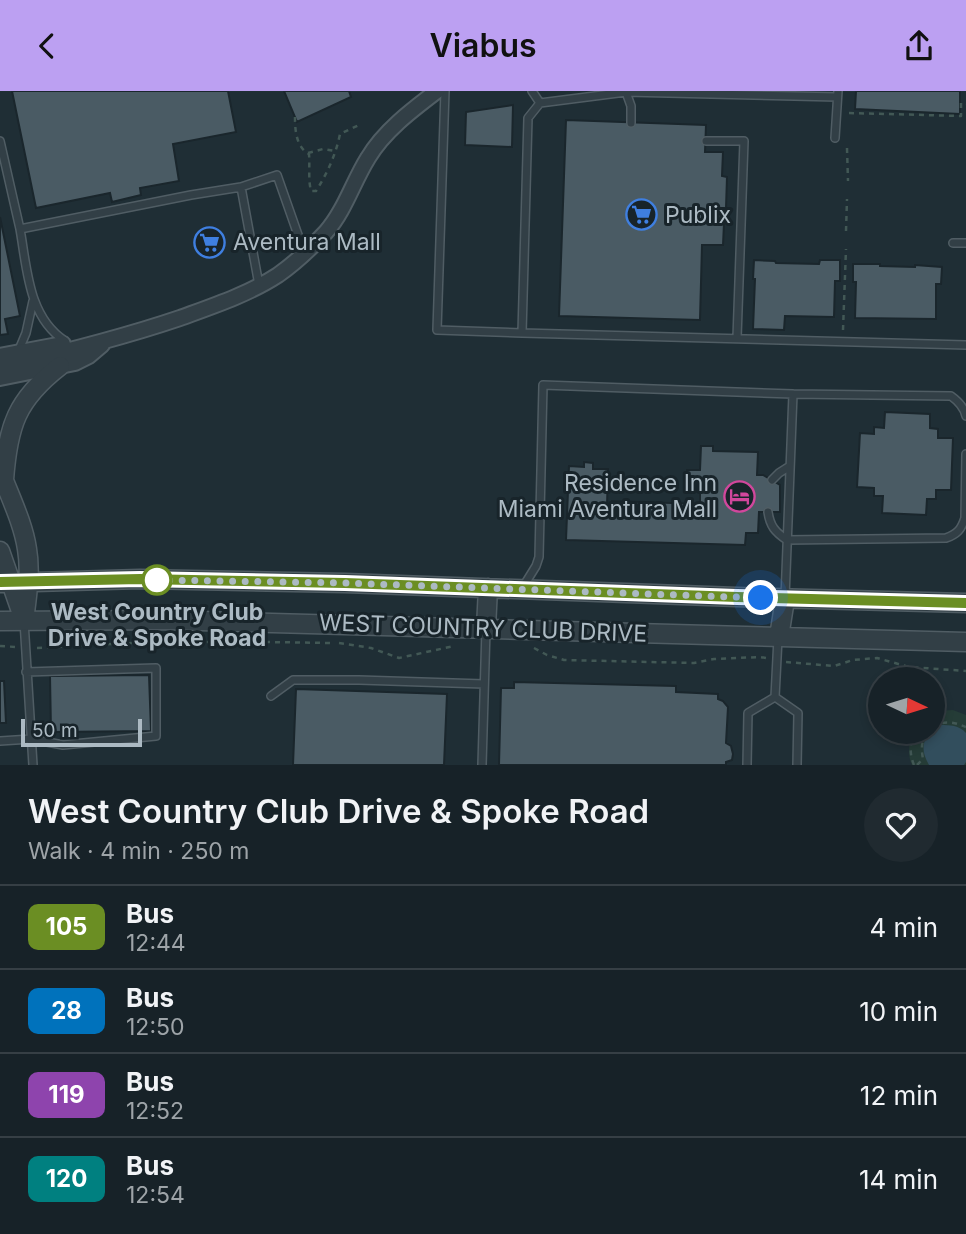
<!DOCTYPE html>
<meta charset="utf-8">
<style>
:root{--surface:#172228;--page:#202a30;--text:#f1f3f6;--muted:#9ea4a8;--line:#363f45;--accent:#bca0f2}
body{margin:0;font-family:Inter,sans-serif;background:var(--page);color:var(--text);height:100vh;display:flex;flex-direction:column;font-size:26px;white-space:nowrap}
*{box-sizing:border-box;margin:0}
p{font-size:23px;color:var(--muted)}
.icon{flex:none;width:38px;height:38px;fill:none;stroke:currentColor;stroke-width:2;stroke-linecap:round;stroke-linejoin:round}
.map{position:relative;height:674px;overflow:hidden}
.drawer{display:flex;flex-direction:column;background:var(--surface);flex:1}
.drawer>*{flex:none}
.badge{padding:0 14px;border-radius:10px;font-size:24px;line-height:46px}
.needle{width:46px;rotate:94deg}
.buttons{position:absolute;left:868px;top:576px;display:grid;gap:14px}
.buttons a{display:grid;place-items:center;width:77px;height:77px;border-radius:50%;background:var(--surface);box-shadow:0 4px 10px #0003,0 0 0 2px var(--line);font-size:35px}
.scale{position:absolute;left:21px;bottom:18px;width:121px;box-sizing:border-box;padding-left:7px;border:4px solid #acbac3;border-top:0;font-size:19px;line-height:24px;white-space:nowrap;color:#acbac3;-webkit-text-stroke:5px #18242a;paint-order:stroke}
.you{position:absolute;width:35px;height:35px;margin:-18px;border:5px solid #fff;border-radius:50%;background:#1a73e8;box-shadow:0 0 0 10px #1a73e833}
.map>.badge{position:absolute;translate:-50% -50%;box-shadow:0 0 0 4px #fff}
.round{display:grid;place-items:center;flex:none;width:74px;height:74px;border-radius:37px;background:var(--page)}
.head{display:flex;align-items:center;justify-content:space-between;height:119px;padding:0 28px}
h1{font-size:33px;font-weight:600;line-height:52px}
ul{padding:0;list-style:none}
li{display:flex;align-items:center;gap:21px;height:84px;padding:0 28px;border-top:2px solid var(--line)}
li div{flex:1}
li b{display:block;font-size:26px}
li em{font-style:normal}
li .badge{min-width:77px;font-weight:700;text-align:center}
header{display:flex;justify-content:space-between;align-items:center;height:91px;padding:0 28px;background:var(--accent);color:#111;font-size:32px;font-weight:600}
.map>svg:first-child{display:block}
.green{fill:#253c37}
.water{fill:#324e5d}
.building{fill:#4a5b64;stroke:#1a262c;stroke-width:2}
.lines{fill:none;stroke-linecap:round;stroke-linejoin:round}
.service-casing{stroke:#505d64;stroke-width:10}
.minor-casing{stroke:#505d64;stroke-width:18}
.tertiary-casing{stroke:#505d64;stroke-width:21}
.path{stroke:#425855;stroke-width:2.5;stroke-dasharray:5 5;stroke-linecap:butt}
.service{stroke:#323f46;stroke-width:7}
.minor{stroke:#323f46;stroke-width:14}
.tertiary{stroke:#323f46;stroke-width:18}
.line-casing{stroke:#fff;stroke-width:16}
.line{stroke:#6b8e23;stroke-width:10}
.walk{stroke:#acbac3;stroke-width:7;stroke-dasharray:0 12.6}
.stop-dot{fill:#fff;stroke:#6b8e23;stroke-width:3.5}
.labels{text-anchor:middle;dominant-baseline:central;stroke-width:6;stroke-linejoin:round;paint-order:stroke}
.poi-label{font-size:23px;fill:#acbac3;stroke:#18242a;text-anchor:start}
.stop-label{font-size:23px;font-weight:bold;fill:#acbac3;stroke:#18242a}
.street-label{font-size:23px;fill:#acbac3;stroke:#18242a}
</style>
<header><svg class="icon" aria-label="back" viewBox="0 0 24 24"><path d="M15 5l-7 7 7 7"/></svg>Viabus<svg class="icon" aria-label="share" viewBox="0 0 24 24"><path d="M12 15V3M7 8l5-5 5 5M5 13v7h14v-7"/></svg></header>
<div class="map">
<svg width="966" height="674" viewBox="0 0 966 674">
<rect width="100%" height="100%" fill="#1f2e35"/>
<path class="green" d="M953,619L966,624V674H912C907,663 909,652 913,641L933,640V622L937,620Z"/>
<path class="water" d="M940,634C950,634 959,634 966,642V671L964,674H929C922,661 921,653 930,641L933,640V638Z"/>
<path class="building" d="M12,0H228L236,41L173,53L179,90L140,97L141,104L112,111L110,102L36,117Z
M284,0H349L351,6L297,31Z
M856,0H960V23L855,18Z
M513,14L512,56L465,54L466,21Z
M566,29L706,34L705,61H723L722,85L727,86L726,117H722L721,132H724L723,154H702L700,229L559,225Z
M0,126L20,225L5,228L8,243L0,244Z
M754,169L775,170L776,172L819,173L820,169H840V190H835L834,226L785,225L784,239L753,238L755,188H753Z
M853,173H880V175L915,176V174L942,176L941,193H936V228L855,227L856,191H853Z
M885,321L930,323V337L938,338V347H953L951,399H936V408H927L926,424L882,422L883,405H874V397L857,396L860,342L874,343V336L884,337Z
M701,355H713V360L758,361L757,384H763L780,394V421H759L758,442H746L745,454L566,449L569,375L584,376V371L593,372V378H608L607,416L612,417V410L700,413V401L687,400V379H700Z
M149,584L151,640L51,641L50,585Z
M0,590H4L6,632H0Z
M514,591L676,595V601L718,603V608L723,610L728,616L726,652L731,655L733,663L732,669L726,671V674H499L501,597H514Z
M296,598L447,603L444,674H293Z"/>
<g class="lines">
<defs>
<path id="service" d="M445,0L437,239L522,242
M532,0L540,12L528,27L522,242L966,254
M626,1L631,15V32
M540,12L626,1L837,6
M835,47L838,0
M0,50L20,138
M706,50H744L737,247
M241,96L277,84L304,161
M953,152H966
M65,250C28,226 27,177 20,138L191,104L241,96L259,194
M18,261L26,242L33,210
M772,389L779,382L790,375
M768,421C770,435 775,441 787,449L946,447C957,443 961,439 965,427L966,363
M523,496L536,475L539,466L543,294L793,303L951,305C958,310 964,316 966,325
M785,507L793,303
M24,530L33,674
M271,605L293,589H359L484,593
M775,606L778,547
M0,650L31,648L63,654L156,645V577L26,581
M482,674L486,538
M747,674L748,622L775,606L798,622L797,674"/>
<path id="minor" d="M0,265L63,253
M0,276C61,262 121,247 180,227C213,215 249,203 278,184C295,172 312,156 326,141C345,119 353,91 368,67C384,40 412,19 437,0
M0,287L75,272L89,265L102,254"/>
<path id="tertiary" d="M0,379C9,404 23,431 27,458C31,481 27,506 24,529
M4,389C8,335 16,309 60,275
M0,460L23,526
M0,492L140,488L345,492L737,506L966,512
M0,530L163,529L966,551
M486,537L488,497
M779,546L785,508"/>
</defs>
<use href="#service" class="service-casing"/>
<use href="#minor" class="minor-casing"/>
<use href="#tertiary" class="tertiary-casing"/>
<path class="path" d="M849,22L961,25V12L966,13
M295,26C295,39 296,56 309,63C310,76 308,88 311,100H316C327,83 336,63 340,43L359,34
M847,57L848,90
M308,62L323,58L335,60
M846,140L847,108
M843,239L846,158
M265,551L332,552
M339,552L371,557L399,567L454,555
M0,555L16,556
M37,557L150,551H229
M534,557L547,564L564,569L694,572L714,568L760,566L766,567
M786,571L834,575L853,569L877,567L909,576L966,580
M933,636C944,629 954,631 966,636
M914,674C909,662 910,652 915,640
M917,674L923,668C921,657 921,650 928,640"/>
<use href="#service" class="service"/>
<use href="#minor" class="minor"/>
<use href="#tertiary" class="tertiary"/>
</g>
<g class="lines">
<defs>
<path id="line" d="M0,491L140,488L345,492L737,506L966,512"/>
</defs>
<use href="#line" class="line-casing"/>
<use href="#line" class="line"/>
<path class="walk" d="M157,489L345,492L761,507"/>
</g>
<defs>
<symbol id="supermarket-ring" viewBox="-11 -11 22 22"><circle r="9.5" fill="#18242a" stroke="#3f7fe0" stroke-width="1.5"/><path d="M-6-5.5h2.5l.6 2H6L4.5 2H-2.5L-4.4-4H-6ZM-1.5 3.2a1.3 1.3 0 1 0 .1 0ZM3 3.2a1.3 1.3 0 1 0 .1 0Z" fill="#3f7fe0"/></symbol>
<symbol id="hotel-ring" viewBox="-11 -11 22 22"><circle r="9.5" fill="#18242a" stroke="#d1479c" stroke-width="1.5"/><path d="M-6-4.5h1.5V1H6V5H4.5V3h-9V5H-6ZM-4 0a1.8 1.8 0 1 1 3.6 0ZM.5 0V-2.5h3Q6-2.5 6 0Z" fill="#d1479c"/></symbol>
</defs>
<g fill-rule="evenodd">
<use href="#supermarket-ring" x="624" y="106" width="35" height="35"/>
<use href="#supermarket-ring" x="192" y="134" width="35" height="35"/>
<use href="#hotel-ring" x="722" y="388" width="35" height="35"/>
</g>
<circle class="stop-dot" cx="157" cy="489" r="14"/>
<g class="labels">
<g class="poi-label">
<text x="665" y="124">Publix</text>
<text x="233" y="151">Aventura Mall</text>
<text x="717" y="392" text-anchor="end">Residence Inn<tspan x="717" dy="26">Miami Aventura Mall</tspan></text>
</g>
<g class="stop-label">
<text x="157" y="521">West Country Club<tspan x="157" dy="26">Drive &amp; Spoke Road</tspan></text>
</g>
<g class="street-label">
<text transform="translate(483 537) rotate(2)">WEST COUNTRY CLUB DRIVE</text>
</g>
</g>
</svg>
<div class="buttons">
<a><svg class="needle" viewBox="-14 -14 28 28"><path d="M0-13l5 13h-10z" fill="#e53935"/><path d="M0 13l5-13h-10z" fill="#9ea4a8"/></svg></a>
</div>
<div class="scale">50 m</div>
<div class="you" style="left:761px;top:507px"></div>
</div>
<section class="drawer">
<div class="head"><div><h1>West Country Club Drive &amp; Spoke Road</h1><p>Walk · 4 min · 250 m</p></div><a class="round"><svg class="icon" aria-label="heart" viewBox="0 0 24 24"><path d="M12 20l-8-8c-3-5 5-10 8-4 3-6 11-1 8 4z"/></svg></a></div>
<ul>
<li><span class="badge" style="background:#6b8e23;color:#fff">105</span><div><b>Bus</b><p>12:44</p></div><em>4 min</em></li>
<li><span class="badge" style="background:#0072bc;color:#fff">28</span><div><b>Bus</b><p>12:50</p></div><em>10 min</em></li>
<li><span class="badge" style="background:#8e44ad;color:#fff">119</span><div><b>Bus</b><p>12:52</p></div><em>12 min</em></li>
<li><span class="badge" style="background:#008080;color:#fff">120</span><div><b>Bus</b><p>12:54</p></div><em>14 min</em></li>
</ul>
</section>
